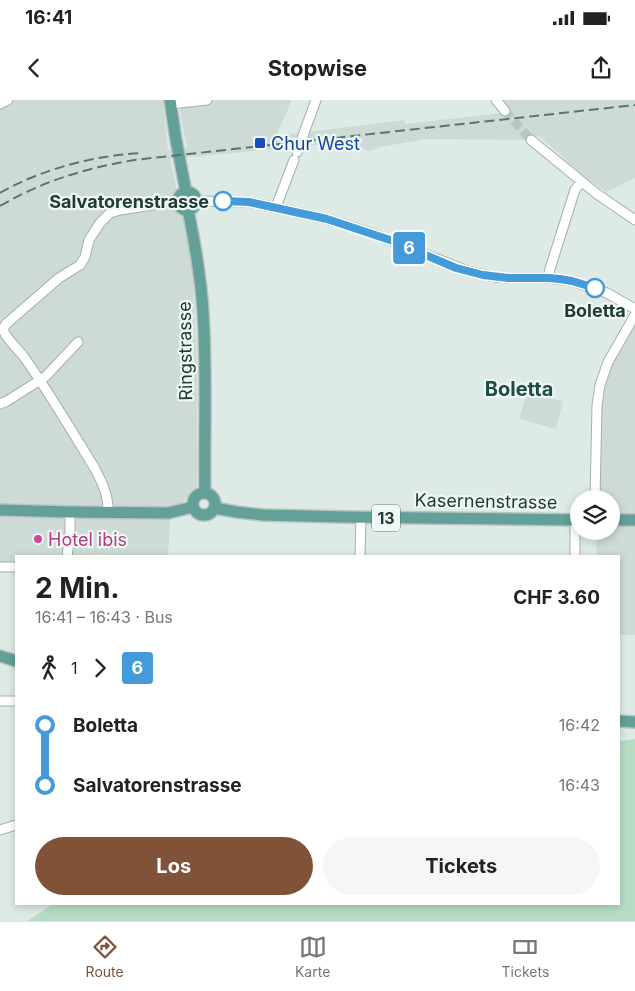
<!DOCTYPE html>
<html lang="de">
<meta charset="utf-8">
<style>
:root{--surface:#fff;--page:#f6f6f6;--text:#222;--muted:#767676;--line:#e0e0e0;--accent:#805238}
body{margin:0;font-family:Inter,sans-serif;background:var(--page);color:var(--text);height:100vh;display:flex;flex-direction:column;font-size:19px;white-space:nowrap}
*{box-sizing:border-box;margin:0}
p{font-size:16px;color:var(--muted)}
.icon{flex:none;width:28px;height:28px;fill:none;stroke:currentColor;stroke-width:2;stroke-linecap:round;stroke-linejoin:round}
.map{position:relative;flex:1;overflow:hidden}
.drawer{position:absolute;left:15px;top:455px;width:605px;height:350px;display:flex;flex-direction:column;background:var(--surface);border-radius:0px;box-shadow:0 2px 8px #0003}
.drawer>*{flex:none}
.badge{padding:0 10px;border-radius:4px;font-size:18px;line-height:32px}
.tools{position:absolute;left:570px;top:390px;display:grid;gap:10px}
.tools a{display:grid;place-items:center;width:50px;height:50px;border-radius:50%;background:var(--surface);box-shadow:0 2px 8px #0003;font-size:25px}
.map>.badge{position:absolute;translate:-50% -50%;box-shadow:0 0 0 2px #fff}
.legs{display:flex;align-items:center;gap:8px;height:55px;padding:0 20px;font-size:16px}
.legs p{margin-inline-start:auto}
.headline{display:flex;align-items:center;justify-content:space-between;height:85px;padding:0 20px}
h1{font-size:28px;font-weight:700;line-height:38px}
.primary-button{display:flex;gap:10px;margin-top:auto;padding:10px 20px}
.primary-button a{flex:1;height:58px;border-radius:30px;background:var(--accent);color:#fff;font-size:20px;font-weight:700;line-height:58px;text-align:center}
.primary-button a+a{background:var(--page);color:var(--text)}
ul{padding:0 20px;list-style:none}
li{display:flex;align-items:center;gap:18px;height:60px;font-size:19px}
li i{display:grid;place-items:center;width:8px;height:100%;margin:0 6px;background:currentColor}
li i::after{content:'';width:12px;height:12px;margin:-6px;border:4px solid;border-radius:50%;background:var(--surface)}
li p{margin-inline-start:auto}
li:first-child i{background:linear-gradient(#0000 50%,currentColor 0)}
li:last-child i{background:linear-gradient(currentColor 50%,#0000 0)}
.status{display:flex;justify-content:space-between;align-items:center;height:35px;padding:0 25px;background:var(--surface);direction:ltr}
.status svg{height:14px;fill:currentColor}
header{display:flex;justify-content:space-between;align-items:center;height:65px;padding:0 20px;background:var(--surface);font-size:22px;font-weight:700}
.tab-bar{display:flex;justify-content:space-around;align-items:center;height:70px;border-top:1px solid var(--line);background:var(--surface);font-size:14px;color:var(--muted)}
.tab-bar a{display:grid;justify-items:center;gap:2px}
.tab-bar .on{color:var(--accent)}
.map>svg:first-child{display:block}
.built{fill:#cddad5}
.green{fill:#b7dcc5}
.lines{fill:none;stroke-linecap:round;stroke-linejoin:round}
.minor-tunnel{stroke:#b8c7c3;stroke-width:9;stroke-dasharray:9 4.5;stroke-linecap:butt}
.minor-casing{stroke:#a1b2ae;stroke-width:11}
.major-casing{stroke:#bcc4c3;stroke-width:14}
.minor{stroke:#fff;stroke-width:9}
.major{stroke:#62a098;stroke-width:11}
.rail{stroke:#5a7672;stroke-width:2;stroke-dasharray:10 5;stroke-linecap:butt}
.line-1-casing{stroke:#fff;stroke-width:11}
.line-1{stroke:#439cd9;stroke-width:8}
.transit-dot{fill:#1a4fb4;stroke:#eff7f4;stroke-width:2}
.stop-1-dot{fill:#fff;stroke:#439cd9;stroke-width:2.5}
.hotel-dot{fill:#d1479c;stroke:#eff7f4;stroke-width:2}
.labels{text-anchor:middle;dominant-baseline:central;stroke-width:4.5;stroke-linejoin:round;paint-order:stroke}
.shield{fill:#eff7f4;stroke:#5e736f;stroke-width:1}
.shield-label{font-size:16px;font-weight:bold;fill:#203a36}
.transit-label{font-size:18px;fill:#164399;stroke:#eff7f4;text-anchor:start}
.stop-label{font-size:18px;font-weight:bold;fill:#203a36;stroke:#eff7f4;text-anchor:end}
.street-label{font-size:18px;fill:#203a36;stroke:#eff7f4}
.hotel-label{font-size:18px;fill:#b23c85;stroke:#eff7f4;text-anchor:start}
.quarter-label{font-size:20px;font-weight:bold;fill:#1c4c46;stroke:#eff7f4}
</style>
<div class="status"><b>16:41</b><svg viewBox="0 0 49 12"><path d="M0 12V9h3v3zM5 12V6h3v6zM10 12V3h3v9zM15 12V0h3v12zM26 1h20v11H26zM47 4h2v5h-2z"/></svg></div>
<header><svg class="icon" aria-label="back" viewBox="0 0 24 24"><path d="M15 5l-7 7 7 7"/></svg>Stopwise<svg class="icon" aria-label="share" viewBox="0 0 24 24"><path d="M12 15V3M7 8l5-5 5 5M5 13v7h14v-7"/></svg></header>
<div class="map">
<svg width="635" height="821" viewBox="0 0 635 821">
<rect width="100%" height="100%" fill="#deeae6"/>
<path class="built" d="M0,0H163L168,51L187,48L178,0H292L276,36L404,20L405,24L502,13L496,0H635V78L606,92L582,75L544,40L539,36L534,37L531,40L427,39L380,47L370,51L341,40L329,41L328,44L170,59L192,158L197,265V387L180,405L168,408L121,410L0,404Z
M635,220V535H619V456H597L596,431H611V399H592L598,295L605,274Z
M527,292L563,301L556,329L519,319Z
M0,417L170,420L168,456H16V467H0Z"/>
<path class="green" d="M635,639V821H27L53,804H619V641Z"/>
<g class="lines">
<path class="minor-tunnel" d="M505,11L531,40"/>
<defs>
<path id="minor" d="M496,0L505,11
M0,4L8,0
M171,4L207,0
M531,40L597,94L635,120
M297,52L316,0
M196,101L249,102L327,119L371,133L468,171L494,177L508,178H548L572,181L607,193L635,209
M276,107L294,60
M548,178L550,169L573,96L575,90L581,82
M3,229L6,224L59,178L80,165L85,157L89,140L100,123L110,113L120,110L178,101
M3,229C5,238 18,249 24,257C49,292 71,330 94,367C102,382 109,396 108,413
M0,304L7,301L45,277L78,242
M595,399L597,305L600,285L608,262L635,215
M575,420V456
M67,456L70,434V412
M360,456L361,417
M0,467H16
M0,601H16
M0,730L16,725"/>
<path id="major" d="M170,0L176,40L186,92
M178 101a9 9 0 1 1 18 0a9 9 0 1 1-18 0Z
M188,110C195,144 201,178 203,212C207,272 204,333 205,393
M193 404a11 11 0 1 1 22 0a11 11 0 1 1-22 0Z
M215,408L236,412L263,415L344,417L579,420
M0,410L70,412L168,413L193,407
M611,420H635
M0,556L16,561
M619,621L635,622"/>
</defs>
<use href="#minor" class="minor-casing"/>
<use href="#major" class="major-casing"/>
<use href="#minor" class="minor"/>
<use href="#major" class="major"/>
<path class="rail" d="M0,93C41,69 96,55 143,53
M0,106C45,80 84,69 134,60L635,5"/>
</g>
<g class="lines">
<defs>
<path id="line-1" d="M223,101L249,102L327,119L393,141L456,168L483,175L508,178H548L560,179L572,181L595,188"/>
</defs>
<use href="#line-1" class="line-1-casing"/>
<use href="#line-1" class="line-1"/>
</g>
<rect class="transit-dot" x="254" y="37" width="12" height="12" rx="2.5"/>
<g class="stop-1-dot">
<circle cx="223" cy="101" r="9"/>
<circle cx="595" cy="188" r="9"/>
</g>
<circle class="hotel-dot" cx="38" cy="439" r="5"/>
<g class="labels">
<rect class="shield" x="372" y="404.5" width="28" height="27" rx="4"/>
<g class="shield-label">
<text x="386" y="418">13</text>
</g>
<g class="transit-label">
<text x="271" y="43">Chur West</text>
</g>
<g class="stop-label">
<text x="209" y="101">Salvatorenstrasse</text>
<text x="595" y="210" text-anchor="middle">Boletta</text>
</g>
<g class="street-label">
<text transform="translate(185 251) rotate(-91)">Ringstrasse</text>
<text transform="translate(486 401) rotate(1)">Kasernenstrasse</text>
</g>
<g class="hotel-label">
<text x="48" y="439">Hotel ibis</text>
</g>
<g class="quarter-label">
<text x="519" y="289">Boletta</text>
</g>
</g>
</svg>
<div class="tools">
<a><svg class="icon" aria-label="layers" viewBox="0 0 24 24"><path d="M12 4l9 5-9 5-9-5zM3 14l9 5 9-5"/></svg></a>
</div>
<b class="badge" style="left:409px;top:148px;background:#439cd9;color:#fff">6</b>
<section class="drawer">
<div class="headline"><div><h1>2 Min.</h1><p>16:41 – 16:43 · Bus</p></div><b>CHF 3.60</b></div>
<div class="legs"><svg class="icon" aria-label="walk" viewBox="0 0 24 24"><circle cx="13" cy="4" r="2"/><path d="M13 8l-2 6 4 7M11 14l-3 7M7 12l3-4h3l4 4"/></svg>1<svg class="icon" aria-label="forward" viewBox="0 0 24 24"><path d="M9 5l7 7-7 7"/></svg><b class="badge" style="background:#439cd9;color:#fff">6</b></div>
<ul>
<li><i style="color:#439cd9"></i><b>Boletta</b><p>16:42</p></li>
<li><i style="color:#439cd9"></i><b>Salvatorenstrasse</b><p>16:43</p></li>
</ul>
<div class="primary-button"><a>Los</a><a>Tickets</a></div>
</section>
</div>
<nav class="tab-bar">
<a class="on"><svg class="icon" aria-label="directions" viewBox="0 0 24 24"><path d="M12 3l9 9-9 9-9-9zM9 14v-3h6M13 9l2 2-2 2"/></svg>Route</a>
<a><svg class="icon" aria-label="map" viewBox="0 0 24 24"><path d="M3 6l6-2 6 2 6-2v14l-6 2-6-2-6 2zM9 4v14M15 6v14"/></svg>Karte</a>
<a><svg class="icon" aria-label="tickets" viewBox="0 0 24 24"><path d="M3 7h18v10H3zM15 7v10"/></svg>Tickets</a>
</nav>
